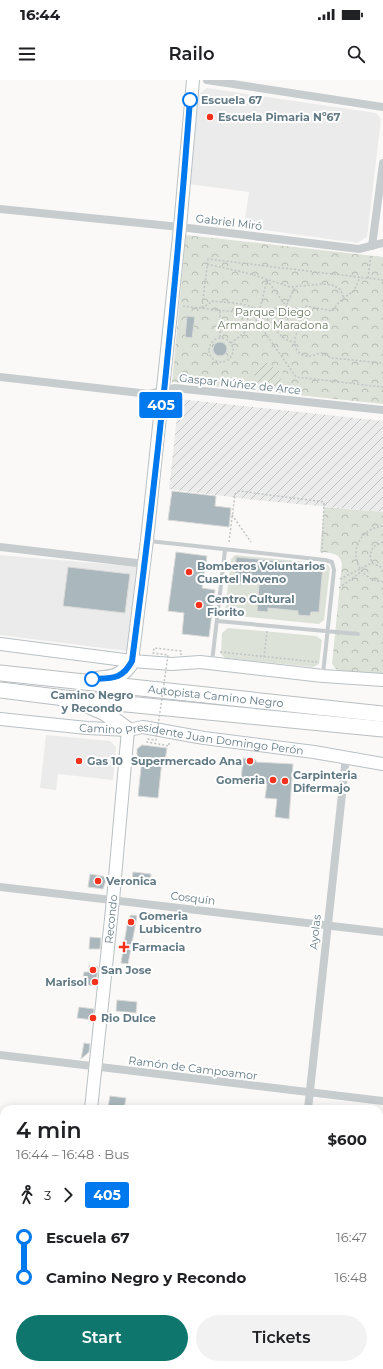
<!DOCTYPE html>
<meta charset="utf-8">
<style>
:root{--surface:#fff;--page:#f2f2f2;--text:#202124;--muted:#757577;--accent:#0f766e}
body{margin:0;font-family:Montserrat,sans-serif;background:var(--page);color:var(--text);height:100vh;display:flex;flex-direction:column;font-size:15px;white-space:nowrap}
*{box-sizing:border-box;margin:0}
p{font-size:13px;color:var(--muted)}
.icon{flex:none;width:22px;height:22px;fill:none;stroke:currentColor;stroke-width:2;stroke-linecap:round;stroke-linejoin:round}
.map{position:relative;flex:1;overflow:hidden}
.panel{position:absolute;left:0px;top:1025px;width:383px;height:264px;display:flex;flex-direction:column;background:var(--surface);border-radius:12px 12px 0 0;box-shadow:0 2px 10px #0003}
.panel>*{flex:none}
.badge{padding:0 8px;border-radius:3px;font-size:14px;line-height:26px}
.map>.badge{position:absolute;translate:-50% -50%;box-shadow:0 0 0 2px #fff}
.legs{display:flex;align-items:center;gap:6px;height:44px;padding:0 16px;font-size:13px}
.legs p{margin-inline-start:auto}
.overview{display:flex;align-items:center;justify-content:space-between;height:68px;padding:0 16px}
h1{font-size:22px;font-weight:600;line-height:30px}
.primary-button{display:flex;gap:8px;margin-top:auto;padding:8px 16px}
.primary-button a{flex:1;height:46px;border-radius:24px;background:var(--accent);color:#fff;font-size:16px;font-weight:600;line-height:46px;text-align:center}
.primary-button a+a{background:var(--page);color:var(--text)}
ul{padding:0 16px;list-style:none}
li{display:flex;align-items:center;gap:14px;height:40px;font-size:15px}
li i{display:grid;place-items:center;width:6px;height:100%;margin:0 5px;background:currentColor}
li i::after{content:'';width:10px;height:10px;margin:-5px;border:3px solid;border-radius:50%;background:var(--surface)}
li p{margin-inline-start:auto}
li:first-child i{background:linear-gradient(#0000 50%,currentColor 0)}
li:last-child i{background:linear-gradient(currentColor 50%,#0000 0)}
.status{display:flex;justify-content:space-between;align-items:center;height:28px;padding:0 20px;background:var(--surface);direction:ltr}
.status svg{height:11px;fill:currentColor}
header{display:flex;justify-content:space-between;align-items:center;height:52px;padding:0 16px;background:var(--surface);font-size:18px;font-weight:600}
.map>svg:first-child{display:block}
.built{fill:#eaebea}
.industrial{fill:url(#industrial-furrows)}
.grass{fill:#dce2d7}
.park{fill:url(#park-crowns)}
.garden{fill:url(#garden-furrows)}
.building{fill:#aab7bc;stroke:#dbdbd9}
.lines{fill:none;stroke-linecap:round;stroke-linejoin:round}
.secondary-casing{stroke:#b9c0c4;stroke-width:14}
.highway-casing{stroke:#b9bec1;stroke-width:17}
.path{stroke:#c0c4c5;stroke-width:1.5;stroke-dasharray:2 2;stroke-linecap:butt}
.lane{stroke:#c7cccf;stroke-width:4}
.street{stroke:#c7cccf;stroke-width:8}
.secondary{stroke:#fff;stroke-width:12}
.highway{stroke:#fff;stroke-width:15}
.path-bridge{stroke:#c0c4c5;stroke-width:1.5;stroke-dasharray:2 2;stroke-linecap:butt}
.line-1-casing{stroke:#fff;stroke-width:9}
.line-1{stroke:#0079ef;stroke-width:6}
.stop-1-dot{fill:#fff;stroke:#0079ef;stroke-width:2}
.poi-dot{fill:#f3311d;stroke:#fff;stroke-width:1.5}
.labels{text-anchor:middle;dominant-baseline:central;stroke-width:4;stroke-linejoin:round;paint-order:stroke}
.stop-label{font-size:11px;font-weight:bold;fill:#627a85;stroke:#fff;text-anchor:start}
.poi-label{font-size:11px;font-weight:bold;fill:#627a85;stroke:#fff;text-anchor:start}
.street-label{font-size:11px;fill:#627a85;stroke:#fff}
.park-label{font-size:11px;fill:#6a7b61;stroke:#fff}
</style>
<div class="status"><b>16:44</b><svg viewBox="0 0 49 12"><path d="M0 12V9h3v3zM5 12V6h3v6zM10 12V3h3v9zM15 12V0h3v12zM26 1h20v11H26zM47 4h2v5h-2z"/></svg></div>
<header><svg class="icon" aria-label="menu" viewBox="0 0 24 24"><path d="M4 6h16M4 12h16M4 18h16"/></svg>Railo<svg class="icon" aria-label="search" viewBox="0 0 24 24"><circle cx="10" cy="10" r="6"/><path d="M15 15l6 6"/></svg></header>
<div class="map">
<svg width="383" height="1289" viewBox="0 0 383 1289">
<defs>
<pattern id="industrial-furrows" width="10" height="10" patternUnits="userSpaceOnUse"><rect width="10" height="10" fill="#eaebea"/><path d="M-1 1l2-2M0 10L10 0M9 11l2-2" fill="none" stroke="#c1c3c3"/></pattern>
<pattern id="park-crowns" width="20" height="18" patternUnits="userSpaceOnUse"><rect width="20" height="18" fill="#dce2d7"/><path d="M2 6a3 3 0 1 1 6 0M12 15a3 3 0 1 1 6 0" fill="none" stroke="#b6bcb4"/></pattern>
<pattern id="garden-furrows" width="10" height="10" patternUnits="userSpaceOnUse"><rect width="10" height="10" fill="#dce2d7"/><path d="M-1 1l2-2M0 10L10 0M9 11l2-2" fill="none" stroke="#b6bcb4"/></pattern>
</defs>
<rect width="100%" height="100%" fill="#faf9f7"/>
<path class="built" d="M207,8L376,33L381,39L367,157L357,163L244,147L249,112L189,104L199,14Z
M0,475L140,487L127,571L0,555Z
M46,655L110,661L116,667L113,700L58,694L56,710L40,708Z"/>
<path class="industrial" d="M179,319L383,341V432L255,420L169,409Z"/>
<path class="grass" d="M235,475L327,484L330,488L324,540L319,544L228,535L225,531L231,479Z
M228,548L316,556L322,560L319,584L313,587L225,578L221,574L222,553Z"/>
<path class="park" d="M186,155L383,177V324L172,302Z
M324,427L383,432V594L342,591L336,589L332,584L342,484C340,472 330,473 320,472Z"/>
<path class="garden" d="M262,279L277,290L283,292L278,308L250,305Z"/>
<path class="building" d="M187,236L195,237L192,258L185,257Z
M213 269a7 7 0 1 1 14 0a7 7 0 1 1-14 0Z
M172,411L216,416L215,426L231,428L229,447L168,440Z
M176,472L207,476L202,508L215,510L209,557L182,554L184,533L168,531Z
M236,477L323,485L319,532H311L310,536L298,535V531L268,528V532L257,531L259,504L234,502Z
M68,487L130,494L125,533L63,526Z
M142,665L167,668L165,681H162L158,718L138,716L142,679H137V669Z
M243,678L256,680V682L293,684L289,739L275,737L277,719L265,718L267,704L241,701Z
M133,792L151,794L150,802L132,800Z
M90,794L107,797L103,809L88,807Z
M131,835L137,836L128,884L121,883L128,839Z
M90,857L101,858L100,869H89Z
M89,886L98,887L96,906L82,904L84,892H89Z
M117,920L137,922L136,933L116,931Z
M79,927L94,929L93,940L77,938Z
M84,963L90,964L89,972L81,979Z
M110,1016L126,1018L124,1029L108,1027Z"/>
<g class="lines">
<defs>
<g id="secondary">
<path d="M0,564L132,581L172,584L200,582L323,596L383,600"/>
<path d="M132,581L147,460L180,147L193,0"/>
<path id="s1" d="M0,639L87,648L128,650L143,647L204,658L314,672L383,684"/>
<path id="s2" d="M91,1029L113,820L128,650"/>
<path d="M64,1289V1285"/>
</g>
<g id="highway">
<path id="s3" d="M0,593L383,634"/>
<path d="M99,599C115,598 124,595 132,581"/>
<path d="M0,610L65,618L383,649"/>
<path d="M87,625L105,633L128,650"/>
</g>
</defs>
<use href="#secondary" class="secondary-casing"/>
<use href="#highway" class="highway-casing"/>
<path class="path" d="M207,184L251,194L290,207L322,204L332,205L340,209L344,218
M368,198L371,174
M267,200L289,230L294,233L307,226L332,231L342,219L354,211L360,197
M183,226L252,234L296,297L383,307
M202,228L208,179L383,200
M202,228L213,221C225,223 243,222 253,228C270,236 274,257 293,262
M259,232L267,200
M302,247C291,255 292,274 307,276C312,277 317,273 322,273L332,278L383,283
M275,250L295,207
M220,257V231
M209 270a12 12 0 1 1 24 0a12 12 0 1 1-24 0Z
M231,263L258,242
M232,435L251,462
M383,446C347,450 347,498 383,502
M229,462L235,414L239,411L324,422L322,473
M383,462L373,467L370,475L372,483L383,488
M340,499L372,483
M339,508L361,492
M220,572L317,582
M264,577L267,551"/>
<path class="lane" d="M149,461L325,480L332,482L334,490L323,594
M217,541L358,554
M212,582L225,470"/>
<path class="street" d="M207,0L383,27
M0,129L180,147L359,169L383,163
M372,166L383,83
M0,297L149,314L175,308L383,330
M0,467L145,484
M0,807L383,852
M0,975L383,1021
M308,1029L346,677
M0,1146L4,1147
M379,1191L383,1192
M282,1289L283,1285"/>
<use href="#secondary" class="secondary"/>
<use href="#highway" class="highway"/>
<path class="path-bridge" d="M169,663V666L147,662L148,659L156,660L168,575L153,573L154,568L181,571V575"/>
</g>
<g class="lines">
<defs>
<path id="line-1" d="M92,599C112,598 122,600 132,581C157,395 176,207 190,20"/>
</defs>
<use href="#line-1" class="line-1-casing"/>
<use href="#line-1" class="line-1"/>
</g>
<g class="stop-1-dot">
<circle cx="190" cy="20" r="7"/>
<circle cx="92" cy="599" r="7"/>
</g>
<g class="poi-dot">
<circle cx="210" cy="37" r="4"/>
<circle cx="189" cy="492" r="4"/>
<circle cx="199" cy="525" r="4"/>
<circle cx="79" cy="681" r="4"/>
<circle cx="250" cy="681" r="4"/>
<circle cx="273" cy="700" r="4"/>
<circle cx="285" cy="701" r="4"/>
<circle cx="98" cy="801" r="4"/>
<circle cx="131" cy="842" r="4"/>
<path d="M122 861h4v4h4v4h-4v4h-4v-4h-4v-4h4z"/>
<circle cx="93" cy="890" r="4"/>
<circle cx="95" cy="902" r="4"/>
<circle cx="93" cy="938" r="4"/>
</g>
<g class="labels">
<g class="stop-label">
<text x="201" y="20">Escuela 67</text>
<text x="92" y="615" text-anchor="middle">Camino Negro<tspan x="92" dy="13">y Recondo</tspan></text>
</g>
<g class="poi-label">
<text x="218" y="37">Escuela Pimaria Nº67</text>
<text x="197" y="486">Bomberos Voluntarios<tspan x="197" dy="13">Cuartel Noveno</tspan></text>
<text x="207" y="519">Centro Cultural<tspan x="207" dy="13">Fiorito</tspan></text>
<text x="87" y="681">Gas 10</text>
<text x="242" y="681" text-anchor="end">Supermercado Ana</text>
<text x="293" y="695">Carpinteria<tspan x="293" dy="13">Difermajo</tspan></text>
<text x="265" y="700" text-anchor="end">Gomeria</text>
<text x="106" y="801">Veronica</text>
<text x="139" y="836">Gomeria<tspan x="139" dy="13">Lubicentro</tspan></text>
<text x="132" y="867">Farmacia</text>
<text x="101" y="890">San Jose</text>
<text x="87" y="902" text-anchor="end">Marisol</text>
<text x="101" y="938">Rio Dulce</text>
</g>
<g class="street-label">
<text transform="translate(229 142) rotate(7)">Gabriel Miró</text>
<text transform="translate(240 304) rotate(6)">Gaspar Núñez de Arce</text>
<text stroke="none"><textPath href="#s3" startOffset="217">Autopista Camino Negro</textPath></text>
<text stroke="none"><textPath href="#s1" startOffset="193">Camino Presidente Juan Domingo Perón</textPath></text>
<text transform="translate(193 818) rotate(7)">Cosquín</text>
<text stroke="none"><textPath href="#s2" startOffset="191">Recondo</textPath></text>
<text transform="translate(315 852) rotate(-84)">Ayolas</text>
<text transform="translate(193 988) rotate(7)">Ramón de Campoamor</text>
</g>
<g class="park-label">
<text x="273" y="232">Parque Diego<tspan x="273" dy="13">Armando Maradona</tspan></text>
</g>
</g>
</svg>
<b class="badge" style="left:161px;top:325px;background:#0079ef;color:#fff">405</b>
<section class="panel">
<div class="overview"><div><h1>4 min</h1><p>16:44 – 16:48 · Bus</p></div><b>$600</b></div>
<div class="legs"><svg class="icon" aria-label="walk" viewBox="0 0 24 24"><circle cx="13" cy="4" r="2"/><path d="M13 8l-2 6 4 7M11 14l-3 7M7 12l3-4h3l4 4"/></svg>3<svg class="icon" aria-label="forward" viewBox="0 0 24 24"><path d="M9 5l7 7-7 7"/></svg><b class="badge" style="background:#0079ef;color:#fff">405</b></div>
<ul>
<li><i style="color:#0079ef"></i><b>Escuela 67</b><p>16:47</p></li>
<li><i style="color:#0079ef"></i><b>Camino Negro y Recondo</b><p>16:48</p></li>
</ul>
<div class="primary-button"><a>Start</a><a>Tickets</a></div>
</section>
</div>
